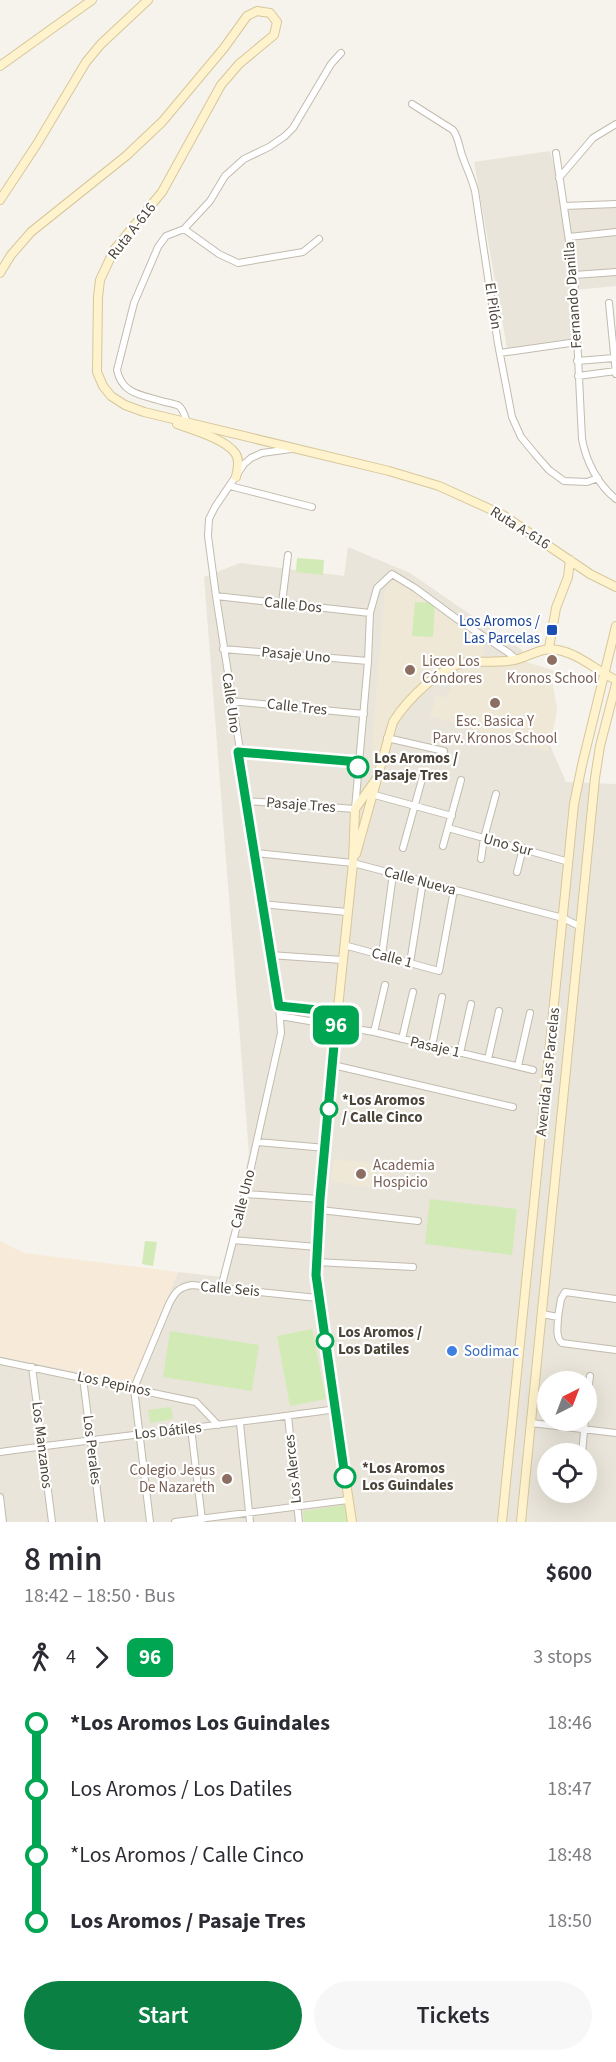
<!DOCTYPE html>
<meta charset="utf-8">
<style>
:root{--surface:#fff;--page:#f7f7f7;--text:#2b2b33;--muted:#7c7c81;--accent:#0b8043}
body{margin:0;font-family:"Source Sans 3",sans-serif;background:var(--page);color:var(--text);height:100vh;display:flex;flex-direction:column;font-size:22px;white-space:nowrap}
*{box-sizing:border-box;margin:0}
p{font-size:20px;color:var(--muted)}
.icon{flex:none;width:33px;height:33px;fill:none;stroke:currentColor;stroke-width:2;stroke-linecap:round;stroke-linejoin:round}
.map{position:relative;height:1522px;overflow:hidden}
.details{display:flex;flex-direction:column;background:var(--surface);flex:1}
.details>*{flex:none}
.badge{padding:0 12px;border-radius:9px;font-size:21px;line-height:39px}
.needle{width:39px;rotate:42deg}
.tools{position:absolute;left:537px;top:1371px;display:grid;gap:12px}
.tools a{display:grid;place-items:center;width:60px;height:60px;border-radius:50%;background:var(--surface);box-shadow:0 6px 24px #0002;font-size:30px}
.map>.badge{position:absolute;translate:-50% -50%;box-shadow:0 0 0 3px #fff}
.legs{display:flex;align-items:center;gap:9px;height:66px;padding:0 24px;font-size:20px}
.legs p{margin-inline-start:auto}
.headline{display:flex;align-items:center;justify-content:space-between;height:102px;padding:0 24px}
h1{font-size:33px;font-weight:600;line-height:45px}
.primary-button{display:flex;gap:12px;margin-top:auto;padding:12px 24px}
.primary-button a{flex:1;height:69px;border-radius:36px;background:var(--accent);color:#fff;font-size:24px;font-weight:600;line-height:69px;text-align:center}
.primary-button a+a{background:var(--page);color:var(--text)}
ul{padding:0 24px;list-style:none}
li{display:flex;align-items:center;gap:21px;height:66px;font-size:22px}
li i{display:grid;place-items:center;width:9px;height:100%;margin:0 8px;background:currentColor}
li i::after{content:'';width:15px;height:15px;margin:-8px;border:4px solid;border-radius:50%;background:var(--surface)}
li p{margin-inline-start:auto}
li:first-child i{background:linear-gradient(#0000 50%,currentColor 0)}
li:last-child i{background:linear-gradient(currentColor 50%,#0000 0)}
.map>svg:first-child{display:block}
.residential{fill:#eae5da;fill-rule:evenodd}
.commercial{fill:#f7ead8}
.education{fill:#efe8d6}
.green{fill:#d2eab5}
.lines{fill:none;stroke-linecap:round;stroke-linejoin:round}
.street-casing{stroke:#c2bbae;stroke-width:8}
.secondary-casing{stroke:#d6c79b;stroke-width:10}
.street{stroke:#fff;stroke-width:6}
.secondary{stroke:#fff3cd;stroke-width:8}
.line-1-casing{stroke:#fff;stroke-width:14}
.line-1{stroke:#00a651;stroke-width:9}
.transit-dot{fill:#1a4fb4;stroke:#fff;stroke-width:2}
.education-dot{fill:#8d6e63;stroke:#fff;stroke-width:2}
.stop-1-dot{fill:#fff;stroke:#00a651;stroke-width:3}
.shop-dot{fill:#3f7fe0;stroke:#fff;stroke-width:2}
.labels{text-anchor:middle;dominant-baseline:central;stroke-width:4.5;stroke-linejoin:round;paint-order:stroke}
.street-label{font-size:15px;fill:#4b4439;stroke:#fff}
.transit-label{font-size:15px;fill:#164399;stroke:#fff;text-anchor:end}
.education-label{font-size:15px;fill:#785e54;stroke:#fff;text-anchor:start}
.stop-label{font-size:15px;font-weight:bold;fill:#4b4439;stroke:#fff;text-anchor:start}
.shop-label{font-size:15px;fill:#366cbe;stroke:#fff;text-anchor:start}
</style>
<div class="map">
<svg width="616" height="1522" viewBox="0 0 616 1522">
<rect width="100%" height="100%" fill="#f6f3ec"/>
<path class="residential" d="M550,151L565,209L616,206V286L574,290L578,338L507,348L474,162Z
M348,547L410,573L522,650L526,662L554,671L552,682L557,709L550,745L566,782L616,784V1522H0V1356L132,1383L178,1272L223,1277L249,1154L204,577L240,563L344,576ZM548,1382H586V1420H548ZM548,1454H586V1492H548Z"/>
<path class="commercial" d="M0,1241L24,1253L178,1272L132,1383L0,1356Z"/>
<path class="education" d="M394,578L485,637L483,659L469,658L402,704L394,714L385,733L378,760L371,759L385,590Z
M526,662L554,671L552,682L557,709L552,738L547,752L430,716L437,694L447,698L457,672L465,669L511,666Z
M334,1159L390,1166L386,1190L331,1181Z"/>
<path class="green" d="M297,558L324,560L323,575L296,572Z
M415,602L435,603L433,637L412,636Z
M430,1199L517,1209L512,1255L425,1244Z
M145,1241L157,1242L153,1266L142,1264Z
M312,1329L326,1399L290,1406L277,1336Z
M170,1331L259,1345L252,1391L163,1377Z
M171,1407L173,1419L150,1423L148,1410Z
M344,1505L347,1522H304L303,1511Z"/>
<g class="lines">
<defs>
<path id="street" d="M412,104L453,130C459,138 459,148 463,158C467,169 472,179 475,191L498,344L512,417L521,437L535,454L549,470L564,481L587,482L598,478
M556,153L574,275L582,439C586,461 598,485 616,499
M559,178L593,138L616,124
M564,206L616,204
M184,229L219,254L238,263L303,252L319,239
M569,237L616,232
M574,275L616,272
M609,303L616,374
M500,353L577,342
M577,361L614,358
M578,376L616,371
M187,423C185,417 184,410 179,406C176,404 169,403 165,402C143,395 122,395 117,370L134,303L158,247L166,236L184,229L210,201L225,176L244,159L269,147L285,136L293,128L331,64L341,53
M230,486L312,507
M216,596L370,613
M282,603L288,555
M223,649L368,661
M231,701L364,714
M387,738L444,751
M238,752L359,762
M371,794L452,816
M247,801L355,809L368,661L370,613L377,588L392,574L415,588L457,619L509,653L517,660
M448,828L569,862
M443,846L461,780
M403,848L424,772
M256,853L353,863L563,918L581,927
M481,859L484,838L496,794
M517,872L523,848
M261,904L347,912
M344,945L439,971L454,890
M270,955L342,960
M382,955L393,874
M410,963L423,881
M279,1006L337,1012
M280,1016L374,1032L533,1070
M374,1032L385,985
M402,1039L413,992
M432,1046L442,997
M460,1053L471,1004
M488,1059L499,1011
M333,1065L513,1107
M518,1066L530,1013
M257,1142L326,1148
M245,1194L320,1199
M320,1210L418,1221
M233,1240L317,1247
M316,1262L413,1267
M221,1288L245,1194L281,1033L279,1006L261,904L256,853L216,596L208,536L209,519L215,507L244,464L251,458L262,453L291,449
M542,1314L558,1317L561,1299L565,1292L616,1299
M558,1317C558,1326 555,1337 562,1343L616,1350
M0,1361L196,1402L218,1425
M32,1367L52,1522
M83,1378L101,1522
M586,1406L590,1376
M288,1416L299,1522
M240,1423L250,1522
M531,1423L616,1433
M191,1428L202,1520
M0,1452C112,1437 224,1425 336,1409
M582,1454L585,1420
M0,1497L3,1522
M150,1522L134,1388L169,1304C175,1292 179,1287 192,1285L318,1298
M175,1522L348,1500"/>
<path id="secondary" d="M0,66L92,0
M0,200L37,144L86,62L101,44L148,0
M0,273L11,255L31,232L126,156L162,122L224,48L247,16L257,11L270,13L277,22L274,35L239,64L221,85L162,192L114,250L100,280L98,297L97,372L103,386L111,396L125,405L144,412L389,471L439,486L503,515L590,574L616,587
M177,424C193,430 225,439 235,453C240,459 238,469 236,477
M549,648L556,608L568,577L570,560
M356,854L393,722C407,700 441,665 468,662C483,661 498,663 514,660C529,657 542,646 558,650C579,654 597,671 616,680
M352,1522L318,1298L316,1262L338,1008L353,863L355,809L377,778
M502,1522L574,804L582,765L616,626
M521,1522L595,778L600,746L616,684"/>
</defs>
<use href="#street" class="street-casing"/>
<use href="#secondary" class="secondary-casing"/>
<use href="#street" class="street"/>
<use href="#secondary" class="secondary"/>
</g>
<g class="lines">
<defs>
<path id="line-1" d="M345,1477L316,1275L320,1199L337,1012L279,1006L238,752L359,762L358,767"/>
</defs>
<use href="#line-1" class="line-1-casing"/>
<use href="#line-1" class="line-1"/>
</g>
<rect class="transit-dot" x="546" y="624" width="12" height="12" rx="3"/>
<g class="education-dot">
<circle cx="552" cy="660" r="6"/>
<circle cx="410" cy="670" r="6"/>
<circle cx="495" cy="703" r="6"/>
<circle cx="361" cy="1174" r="6"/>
<circle cx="227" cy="1479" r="6"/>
</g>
<g class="stop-1-dot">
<circle cx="358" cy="767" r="10"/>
<circle cx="329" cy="1109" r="8"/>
<circle cx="325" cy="1341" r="8"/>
<circle cx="345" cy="1477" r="10"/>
</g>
<circle class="shop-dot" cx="452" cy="1351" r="6"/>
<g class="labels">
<g class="street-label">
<text transform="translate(132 231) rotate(-52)">Ruta A-616</text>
<text transform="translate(573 295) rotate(-94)">Fernando Danilla</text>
<text transform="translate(493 306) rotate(82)">El Pilón</text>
<text transform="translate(520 528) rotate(32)">Ruta A-616</text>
<text transform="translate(293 605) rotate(6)">Calle Dos</text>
<text transform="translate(296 655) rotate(5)">Pasaje Uno</text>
<text transform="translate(231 703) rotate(82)">Calle Uno</text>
<text transform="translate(297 707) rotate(6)">Calle Tres</text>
<text transform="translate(301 805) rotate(4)">Pasaje Tres</text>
<text transform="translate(508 845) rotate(15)">Uno Sur</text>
<text transform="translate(420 881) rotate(15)">Calle Nueva</text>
<text transform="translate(392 958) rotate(15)">Calle 1</text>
<text transform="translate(435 1047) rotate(13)">Pasaje 1</text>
<text transform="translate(548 1072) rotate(-84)">Avenida Las Parcelas</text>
<text transform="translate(243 1199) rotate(-76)">Calle Uno</text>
<text transform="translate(230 1289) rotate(5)">Calle Seis</text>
<text transform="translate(114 1384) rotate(12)">Los Pepinos</text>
<text transform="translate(168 1431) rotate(-6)">Los Dátiles</text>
<text transform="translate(42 1445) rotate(83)">Los Manzanos</text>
<text transform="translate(92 1450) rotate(83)">Los Perales</text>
<text transform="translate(293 1469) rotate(-96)">Los Alerces</text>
</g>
<g class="transit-label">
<text x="540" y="621">Los Aromos /<tspan x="540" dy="17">Las Parcelas</tspan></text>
</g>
<g class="education-label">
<text x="422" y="661">Liceo Los<tspan x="422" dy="17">Cóndores</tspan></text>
<text x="552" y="678" text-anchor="middle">Kronos School</text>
<text x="495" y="721" text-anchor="middle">Esc. Basica Y<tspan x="495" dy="17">Parv. Kronos School</tspan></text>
<text x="373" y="1165">Academia<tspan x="373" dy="17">Hospicio</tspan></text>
<text x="215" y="1470" text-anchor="end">Colegio Jesus<tspan x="215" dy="17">De Nazareth</tspan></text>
</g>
<g class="stop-label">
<text x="374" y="758">Los Aromos /<tspan x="374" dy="17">Pasaje Tres</tspan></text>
<text x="342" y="1100">*Los Aromos<tspan x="342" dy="17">/ Calle Cinco</tspan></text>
<text x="338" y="1332">Los Aromos /<tspan x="338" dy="17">Los Datiles</tspan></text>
<text x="362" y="1468">*Los Aromos<tspan x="362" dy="17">Los Guindales</tspan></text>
</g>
<g class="shop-label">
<text x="464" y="1351">Sodimac</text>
</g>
</g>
</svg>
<div class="tools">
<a><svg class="needle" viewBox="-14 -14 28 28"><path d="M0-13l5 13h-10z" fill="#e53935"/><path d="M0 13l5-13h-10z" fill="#7c7c81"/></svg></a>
<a><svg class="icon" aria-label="locate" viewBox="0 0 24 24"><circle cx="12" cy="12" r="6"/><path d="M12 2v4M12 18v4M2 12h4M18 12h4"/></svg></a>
</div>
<b class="badge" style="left:336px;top:1025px;background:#00a651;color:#fff">96</b>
</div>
<section class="details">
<div class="headline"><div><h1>8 min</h1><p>18:42 – 18:50 · Bus</p></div><b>$600</b></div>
<div class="legs"><svg class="icon" aria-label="walk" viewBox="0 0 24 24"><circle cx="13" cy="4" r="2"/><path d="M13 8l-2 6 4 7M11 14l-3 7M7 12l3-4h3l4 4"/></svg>4<svg class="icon" aria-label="forward" viewBox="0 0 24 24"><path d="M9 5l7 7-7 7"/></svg><b class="badge" style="background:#00a651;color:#fff">96</b><p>3 stops</p></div>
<ul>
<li><i style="color:#00a651"></i><b>*Los Aromos Los Guindales</b><p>18:46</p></li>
<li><i style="color:#00a651"></i><span>Los Aromos / Los Datiles</span><p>18:47</p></li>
<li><i style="color:#00a651"></i><span>*Los Aromos / Calle Cinco</span><p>18:48</p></li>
<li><i style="color:#00a651"></i><b>Los Aromos / Pasaje Tres</b><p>18:50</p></li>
</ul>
<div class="primary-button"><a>Start</a><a>Tickets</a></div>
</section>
